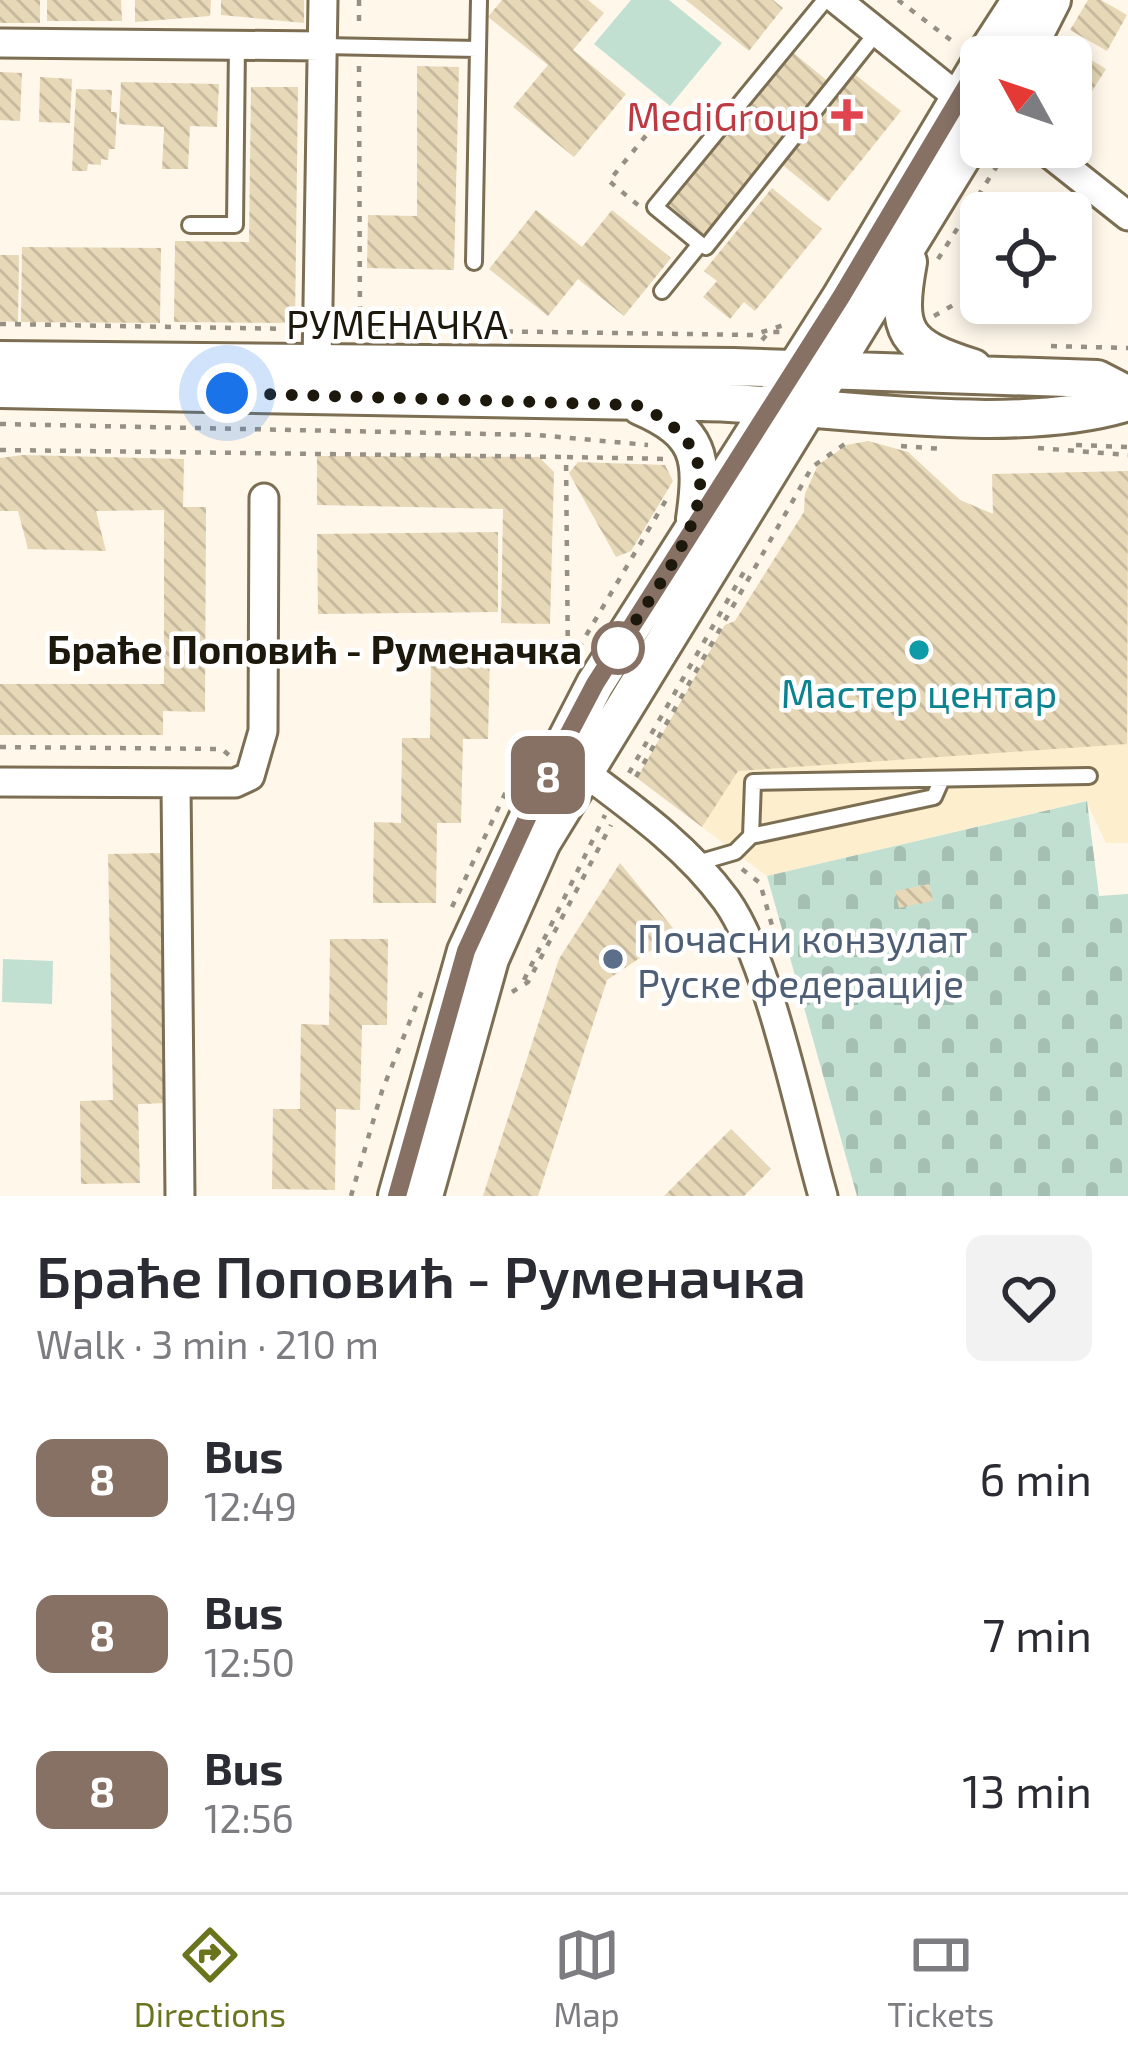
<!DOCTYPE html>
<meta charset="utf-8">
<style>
:root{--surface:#fff;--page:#f2f2f3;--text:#2b2b33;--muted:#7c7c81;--line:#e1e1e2;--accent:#6a741d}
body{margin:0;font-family:"Exo 2",sans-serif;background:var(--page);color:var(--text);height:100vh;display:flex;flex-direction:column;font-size:45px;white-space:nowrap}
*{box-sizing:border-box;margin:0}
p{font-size:39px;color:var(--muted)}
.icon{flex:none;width:66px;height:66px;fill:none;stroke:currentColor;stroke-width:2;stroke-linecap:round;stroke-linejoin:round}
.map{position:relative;height:1196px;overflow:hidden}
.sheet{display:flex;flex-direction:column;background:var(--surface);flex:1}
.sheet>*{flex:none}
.badge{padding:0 24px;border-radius:18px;font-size:42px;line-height:78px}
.needle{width:78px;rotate:310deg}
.buttons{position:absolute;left:960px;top:36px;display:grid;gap:24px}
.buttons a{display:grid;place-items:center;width:132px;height:132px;border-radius:18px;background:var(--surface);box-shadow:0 6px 18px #0003;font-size:60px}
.you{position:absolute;width:60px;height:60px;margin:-30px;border:9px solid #fff;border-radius:50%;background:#1a73e8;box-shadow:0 0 0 18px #1a73e833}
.map>.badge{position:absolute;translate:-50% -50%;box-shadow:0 0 0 6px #fff}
.round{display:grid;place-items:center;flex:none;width:126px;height:126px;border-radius:18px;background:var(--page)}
.summary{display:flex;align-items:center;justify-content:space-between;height:204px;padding:0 36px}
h1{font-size:57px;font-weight:600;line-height:90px}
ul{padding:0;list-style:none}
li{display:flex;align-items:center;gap:36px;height:156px;padding:0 36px}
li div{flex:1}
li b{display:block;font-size:45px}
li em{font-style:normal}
li .badge{min-width:132px;font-weight:700;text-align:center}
.dock{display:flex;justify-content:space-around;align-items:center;height:168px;border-top:3px solid var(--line);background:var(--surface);font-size:33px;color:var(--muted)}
.dock a{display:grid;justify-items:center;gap:6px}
.dock .active{color:var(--accent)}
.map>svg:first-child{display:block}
.built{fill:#fdeece}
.cemetery{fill:url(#cemetery-stones)}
.pitch{fill:#c1e0d1}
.building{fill:url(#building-back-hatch)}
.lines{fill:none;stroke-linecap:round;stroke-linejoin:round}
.lane-casing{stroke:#7c6e52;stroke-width:20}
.street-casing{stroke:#7c6e52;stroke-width:33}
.secondary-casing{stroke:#7c6e52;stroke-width:42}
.path{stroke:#969084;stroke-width:4.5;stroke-dasharray:6 9;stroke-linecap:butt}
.lane{stroke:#fff;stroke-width:14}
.street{stroke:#fff;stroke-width:27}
.secondary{stroke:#fff;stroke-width:36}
.line-casing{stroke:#fff;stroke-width:27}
.line{stroke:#867164;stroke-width:18}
.walk{stroke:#1d180c;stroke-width:12;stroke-dasharray:0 21.6}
.health-dot{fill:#e0444e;stroke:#fff;stroke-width:4.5}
.stop-dot{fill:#fff;stroke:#867164;stroke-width:6}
.culture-dot{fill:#0f9aa8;stroke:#fff;stroke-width:4.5}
.service-dot{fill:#5c6f8a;stroke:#fff;stroke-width:4.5}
.labels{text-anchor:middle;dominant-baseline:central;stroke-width:9;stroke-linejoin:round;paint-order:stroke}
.health-label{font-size:39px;fill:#be3a42;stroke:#fff;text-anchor:end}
.street-label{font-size:39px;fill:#1d180c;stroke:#fff}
.stop-label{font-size:39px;font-weight:bold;fill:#1d180c;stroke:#fff;text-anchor:end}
.culture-label{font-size:39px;fill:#0d838f;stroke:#fff}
.service-label{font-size:39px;fill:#4e5e75;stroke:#fff;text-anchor:start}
</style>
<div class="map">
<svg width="1128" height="1196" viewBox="0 0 1128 1196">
<defs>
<pattern id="cemetery-stones" width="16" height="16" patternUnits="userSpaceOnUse" patternTransform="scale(3)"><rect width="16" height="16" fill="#c1e0d1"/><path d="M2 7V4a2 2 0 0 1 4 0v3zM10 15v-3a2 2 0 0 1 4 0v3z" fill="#a5bfb2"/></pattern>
<pattern id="building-back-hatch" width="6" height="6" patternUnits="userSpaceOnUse" patternTransform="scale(3)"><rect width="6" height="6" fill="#e7d8b8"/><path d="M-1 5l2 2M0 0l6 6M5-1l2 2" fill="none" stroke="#c6b99d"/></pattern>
</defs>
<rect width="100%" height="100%" fill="#fef7ea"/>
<path class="built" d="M868,441L908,452L960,500L993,514L1128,511V843H1106L1086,801L767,876L637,778L725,625L735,621L804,512L805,494L818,465L847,445Z"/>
<path class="cemetery" d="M1087,801L1099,896L1128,894V1196H857L767,876Z"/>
<path class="pitch" d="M631,0H669L722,43L670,106L594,44Z
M3,959L53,961L52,1004L2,1002Z"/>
<path class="building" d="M0,0H40V23H0Z
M47,0H121L122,21H47Z
M135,0H211L210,16L135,22Z
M221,0H304V23L221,15Z
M502,0H588L604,13L573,50L626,94L574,157L513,107L548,65L488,17Z
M686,0H773L783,8L749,51Z
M1088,0H1101L1127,15L1107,51L1070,30Z
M1065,44L1106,69L1071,124V57H1057Z
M790,50L830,83L705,235L666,203Z
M417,66L459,67L454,270L367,268L368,215L417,216Z
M0,72L22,73L20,121L0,120Z
M852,72L901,111L828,202L779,162Z
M40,77L72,79L70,123L39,122Z
M121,82L219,84L217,127L190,126L188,169H162L164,127L119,124Z
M251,87H298L295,323L174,322L175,241L249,242Z
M76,89L112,90L111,112H117L115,149H109L108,160L101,159V165L88,164L87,171H72Z
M772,188L822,229L755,311L744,302L730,319L703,297L717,281L704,271Z
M536,210L582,247L612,210L671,258L624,316L578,279L548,316L489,269Z
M22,247L161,248L160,323L21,322Z
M0,255H19L18,322L0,321Z
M868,441L908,452L960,500L993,514L992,474L1128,471L1127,744L738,771L702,827L637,778L725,625L735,621L804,512L805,494L818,465L847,445Z
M23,455L184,459L183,507H206L205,712L163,711V735H0V684H164V510L96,511L106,551L28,549L18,511H0V458Z
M317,456L539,457L554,472L550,624L501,623L503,509L317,505Z
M578,462L665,465L673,481L631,551L616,557L569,473Z
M498,532V612L318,614L317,534Z
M431,652L490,653L488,739H463L461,823H437L436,903H373L374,822L401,823L402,738H430Z
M165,853L169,1103L138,1104L140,1183L81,1184L80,1101L113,1100L108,854Z
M620,863L677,933L607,980L538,1196H483L559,959Z
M929,884L933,901L899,908L895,891Z
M330,939H388L387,1025H362L360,1110L336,1109L335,1190L272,1189L273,1109H300L301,1024L329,1025Z
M731,1129L771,1169L744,1196H664Z"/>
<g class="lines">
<defs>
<path id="lane" d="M322,46L478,49L474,262
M478,49L479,0
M190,225H235L237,45
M700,244L706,247L877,32
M662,291L700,244L655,207L825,0
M751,836L934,797L942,779
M694,864L735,852L751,836L753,782L1089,776"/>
<path id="street" d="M837,0L959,98
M0,43L322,46
M1041,147L1128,216
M317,365L323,0
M583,771C635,810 688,848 726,900C769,959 801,1120 823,1196
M0,782L235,783L250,776L263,731L264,498
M176,784L180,1196"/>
<path id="secondary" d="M984,57L1021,0
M1023,57L1052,0
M908,262C895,333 904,346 973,368
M0,360L733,367L1097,379L1128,395
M0,389C234,393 468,399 702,402C827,404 1010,439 1128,402
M640,406C700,432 704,457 695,519
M397,1196L466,951L545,781L595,684L841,297L981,62
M424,1196L490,959L542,842L981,126"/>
</defs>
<use href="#lane" class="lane-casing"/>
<use href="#street" class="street-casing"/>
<use href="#secondary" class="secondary-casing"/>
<path class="path" d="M359,0V30
M898,0L956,44
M359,66L360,330
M638,205L609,181L670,106
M938,259L1009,147
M934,316L955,304
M0,324L294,329
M342,329L753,335L790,323
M762,340L769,332H783
M1051,346L1128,348
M0,424L537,435L648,445
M1076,445L1128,447
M901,446L943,449
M1038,448L1128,455
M0,450L566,457
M571,661L666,500
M568,666L566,457L669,459
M0,747L222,749L231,757
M629,773L745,570
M636,777L812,467L849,441
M742,869L760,883L775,936
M452,907L518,766
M524,980L605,815
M512,992L528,982L611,825
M351,1196L382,1091L424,986"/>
<use href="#lane" class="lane"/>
<use href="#street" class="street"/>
<use href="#secondary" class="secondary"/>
</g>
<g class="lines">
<defs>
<path id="line" d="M397,1196L466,951L544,781L595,684L841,297L981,62"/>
</defs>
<use href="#line" class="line-casing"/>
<use href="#line" class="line"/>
<path class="walk" d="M227,393L636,405C766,459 666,570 618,648"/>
</g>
<path class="health-dot" d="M841 97h12v12h12v12h-12v12h-12v-12h-12v-12h12z"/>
<circle class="stop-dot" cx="618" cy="648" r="24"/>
<circle class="culture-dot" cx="919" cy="650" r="12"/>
<circle class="service-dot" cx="613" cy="959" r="12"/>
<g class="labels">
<g class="health-label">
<text x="820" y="115">MediGroup</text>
</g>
<g class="street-label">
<text x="397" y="323">РУМЕНАЧКА</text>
</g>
<g class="stop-label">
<text x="582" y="648">Браће Поповић - Руменачка</text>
</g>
<g class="culture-label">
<text x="919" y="692">Мастер центар</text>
</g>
<g class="service-label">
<text x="637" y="937">Почасни конзулат<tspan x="637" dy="45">Руске федерације</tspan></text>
</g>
</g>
</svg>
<div class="buttons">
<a><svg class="needle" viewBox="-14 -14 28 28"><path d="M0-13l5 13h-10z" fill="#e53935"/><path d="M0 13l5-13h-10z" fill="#7c7c81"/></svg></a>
<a><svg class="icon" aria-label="locate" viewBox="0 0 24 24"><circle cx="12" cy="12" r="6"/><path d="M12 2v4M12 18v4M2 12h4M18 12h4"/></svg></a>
</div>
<div class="you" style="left:227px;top:393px"></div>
<b class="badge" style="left:548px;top:775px;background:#867164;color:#fff">8</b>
</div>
<section class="sheet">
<div class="summary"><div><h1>Браће Поповић - Руменачка</h1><p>Walk · 3 min · 210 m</p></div><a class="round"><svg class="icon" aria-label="heart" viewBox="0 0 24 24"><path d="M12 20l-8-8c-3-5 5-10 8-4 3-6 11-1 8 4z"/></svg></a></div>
<ul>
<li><span class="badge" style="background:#867164;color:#fff">8</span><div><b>Bus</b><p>12:49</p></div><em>6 min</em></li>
<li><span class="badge" style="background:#867164;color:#fff">8</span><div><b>Bus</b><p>12:50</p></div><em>7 min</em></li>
<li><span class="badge" style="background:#867164;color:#fff">8</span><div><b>Bus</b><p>12:56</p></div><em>13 min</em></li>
</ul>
</section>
<nav class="dock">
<a class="active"><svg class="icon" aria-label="directions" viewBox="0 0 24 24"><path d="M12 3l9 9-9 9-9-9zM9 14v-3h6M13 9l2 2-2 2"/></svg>Directions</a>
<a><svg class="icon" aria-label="map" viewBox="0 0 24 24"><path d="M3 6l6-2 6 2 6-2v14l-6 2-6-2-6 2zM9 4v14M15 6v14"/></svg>Map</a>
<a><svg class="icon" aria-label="tickets" viewBox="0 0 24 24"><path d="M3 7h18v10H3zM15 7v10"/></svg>Tickets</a>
</nav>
